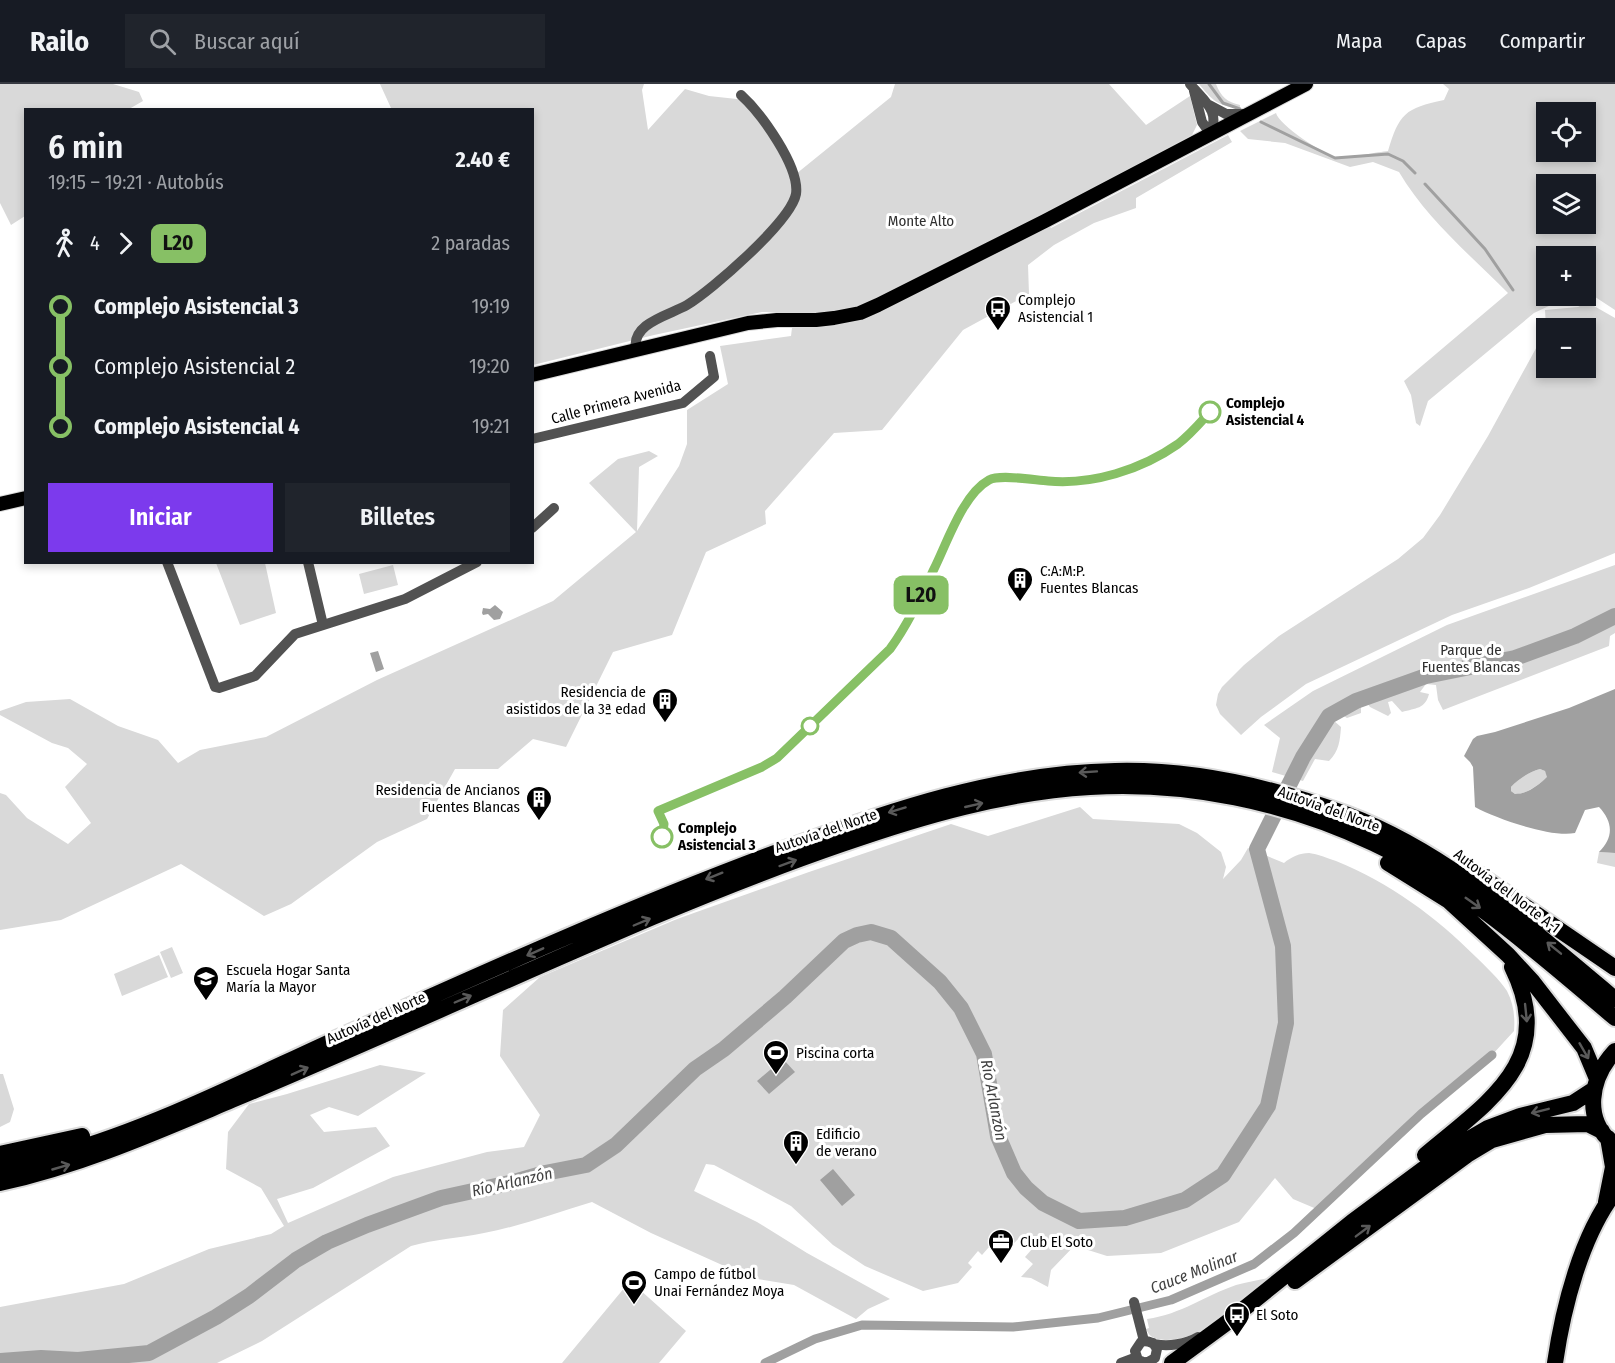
<!DOCTYPE html>
<html lang="es">
<meta charset="utf-8">
<style>
:root{--surface:#171b24;--page:#20242c;--text:#f1f3f6;--muted:#9ea1a6;--line:#363941;--accent:#7c3aed}
body{margin:0;font-family:"Fira Sans Condensed",sans-serif;background:var(--page);color:var(--text);height:100vh;display:flex;flex-direction:column;font-size:22px;white-space:nowrap}
*{box-sizing:border-box;margin:0}
p{font-size:20px;color:var(--muted)}
.icon{flex:none;width:33px;height:33px;fill:none;stroke:currentColor;stroke-width:2;stroke-linecap:round;stroke-linejoin:round}
.map{position:relative;flex:1;overflow:hidden}
.sheet{position:absolute;left:24px;top:24px;width:510px;height:456px;display:flex;flex-direction:column;background:var(--surface);border-radius:0px;box-shadow:0 3px 9px #0003}
.sheet>*{flex:none}
.badge{padding:0 12px;border-radius:9px;font-size:21px;line-height:39px}
.buttons{position:absolute;left:1536px;top:18px;display:grid;gap:12px}
.buttons a{display:grid;place-items:center;width:60px;height:60px;border-radius:0px;background:var(--surface);box-shadow:0 3px 9px #0003;font-size:30px}
.map>.badge{position:absolute;translate:-50% -50%;box-shadow:0 0 0 3px #fff}
.legs{display:flex;align-items:center;gap:9px;height:66px;padding:0 24px;font-size:20px}
.legs p{margin-inline-start:auto}
.summary{display:flex;align-items:center;justify-content:space-between;height:102px;padding:0 24px}
h1{font-size:33px;font-weight:600;line-height:45px}
.cta{display:flex;gap:12px;margin-top:auto;padding:12px 24px}
.cta a{flex:1;height:69px;border-radius:0px;background:var(--accent);color:#fff;font-size:24px;font-weight:600;line-height:69px;text-align:center}
.cta a+a{background:var(--page);color:var(--text)}
ul{padding:0 24px;list-style:none}
li{display:flex;align-items:center;gap:21px;height:60px;font-size:22px}
li i{display:grid;place-items:center;width:9px;height:100%;margin:0 8px;background:currentColor}
li i::after{content:'';width:15px;height:15px;margin:-8px;border:4px solid;border-radius:50%;background:var(--surface)}
li p{margin-inline-start:auto}
li:first-child i{background:linear-gradient(#0000 50%,currentColor 0)}
li:last-child i{background:linear-gradient(currentColor 50%,#0000 0)}
header{display:flex;align-items:center;gap:36px;box-sizing:border-box;height:84px;padding:0 30px;background:var(--surface);border-bottom:2px solid var(--line)}
header strong{font-size:28px}
nav{display:flex;gap:33px;margin-inline-start:auto;font-size:21px}
.search{width:420px;height:54px;background:var(--page);display:flex;align-items:center;gap:15px;box-sizing:border-box;padding:0 21px;border-radius:0px;color:var(--muted);font-size:22px}
.map>svg:first-child{display:block}
.green{fill:#d9d9d9;fill-rule:evenodd}
.water{fill:#a0a0a0;fill-rule:evenodd}
.lines{fill:none;stroke-linecap:round;stroke-linejoin:round}
.stream{stroke:#a0a0a0;stroke-width:3}
.canal{stroke:#a0a0a0;stroke-width:9}
.river{stroke:#a0a0a0;stroke-width:16}
.major-casing{stroke:#dbdbdb;stroke-width:16}
.highway-casing{stroke:#dbdbdb;stroke-width:20}
.minor{stroke:#525252;stroke-width:10}
.major{stroke:#000;stroke-width:14}
.highway{stroke:#000;stroke-width:16}
.oneway{stroke:#595959}
.line-1-casing{stroke:#fff;stroke-width:14}
.line-1{stroke:#87c065;stroke-width:9}
.stop-1-dot{fill:#fff;stroke:#87c065;stroke-width:3}
.labels{text-anchor:middle;dominant-baseline:central;stroke-width:6;stroke-linejoin:round;paint-order:stroke}
.park-label{font-size:15px;fill:#303030;stroke:#fff}
.poi-label{font-size:15px;fill:#000;stroke:#fff;text-anchor:start}
.street-label{font-size:15px;fill:#000;stroke:#fff}
.stop-label{font-size:15px;font-weight:bold;fill:#000;stroke:#fff;text-anchor:start}
.water-label{font-size:16px;font-style:italic;fill:#414141;stroke:#fff}
</style>
<header>
<strong>Railo</strong>
<div class="search"><svg class="icon" aria-label="search" viewBox="0 0 24 24"><circle cx="10" cy="10" r="6"/><path d="M15 15l6 6"/></svg>Buscar aquí</div>
<nav><a>Mapa</a><a>Capas</a><a>Compartir</a></nav>
</header>
<div class="map">
<svg width="1615" height="1279" viewBox="0 0 1615 1279">
<rect width="100%" height="100%" fill="#fff"/>
<path class="green" d="M0,0H113L139,8L143,17L129,25L26,26L25,132L11,141L0,119Z
M380,0H644L642,6L648,46L685,5L709,12L746,16L796,90L891,13L895,0H1109L1146,41L1190,12L1197,41L1192,51L1043,131L1051,144L1228,51L1232,58L1136,114V124L1094,139L1054,161L1028,181L1029,210L963,246L882,346L834,349L765,427L766,440L706,468L672,551L613,568L566,663L533,655L498,685H455L427,735L377,758L291,820L264,832L181,780L61,836L0,846V709L6,711L27,734L68,760L91,739L65,703L87,680L68,664L52,659L0,631V627L26,618L70,615L118,642L158,656L178,679L200,666L266,653L377,596L553,517L636,448L589,399L618,375L649,367L658,372L639,383L637,447L679,382L687,360V326L728,300L720,262L791,252L794,228H762L654,251L533,281L532,26L389,25L391,24Z
M1199,0H1216C1221,13 1227,18 1240,21V23C1219,24 1211,15 1199,0Z
M1443,0H1615V226L1586,207V172H1546V212H1570L1534,229L1428,317L1420,342L1416,339L1411,311L1404,297L1508,209C1470,171 1426,134 1399,88L1373,78L1350,83L1285,59L1248,55L1240,47L1276,29C1279,41 1323,70 1336,73C1345,75 1377,68 1388,67C1399,30 1405,24 1444,16L1449,5ZM1546,28H1586V68H1546ZM1546,100H1586V140H1546Z
M1587,218L1615,234V469L1529,504L1452,531L1306,600L1261,633L1241,651L1220,630L1216,621L1218,610L1222,603L1244,581L1279,552L1398,475L1423,454L1440,431L1488,352L1540,257L1546,242L1545,226L1578,223ZM1546,244H1586V284H1546Z
M216,479H265L276,529L240,541Z
M393,481L398,501L364,510L359,490Z
M1615,481V549L1610,552L1609,562L1443,626L1438,616L1436,601L1426,600L1420,608L1429,610C1425,625 1416,624 1402,628L1392,617L1388,618L1391,629L1388,632L1370,623L1367,619L1361,621V629L1347,634L1339,629L1333,636L1341,643C1340,657 1339,667 1329,677L1315,675L1303,697L1272,688L1280,654L1264,641L1313,607L1447,541Z
M1540,685L1545,687L1548,693C1538,701 1527,710 1515,710L1511,707V703C1519,695 1529,688 1540,685Z
M1080,723L1093,735L1179,740L1197,749L1221,768L1226,783L1223,795L1241,776L1248,764L1284,779C1291,773 1300,769 1309,769C1318,770 1327,774 1336,777C1390,799 1435,832 1476,873C1486,883 1499,895 1507,907C1514,920 1515,934 1514,947L1492,971L1421,1030L1319,1126L1293,1115L1275,1094L1239,1138L1161,1169L1107,1172L1088,1166L1077,1159L1051,1186L1048,1203L1031,1194L1021,1193L1033,1180L1025,1173L1032,1165L1020,1153L1001,1173L989,1163L982,1171L978,1167L968,1179L972,1183L958,1199L923,1207L865,1182L833,1161L791,1122L714,1081L706,1080L694,1107L757,1138L807,1169L890,1215L868,1225L856,1235L794,1201L751,1194L651,1149L592,1118C556,1129 521,1142 484,1149C460,1154 435,1155 411,1162L262,1257L217,1279H0V1223L124,1200L209,1165L271,1150L284,1142L261,1104L226,1085L228,1048L249,1020L287,1010L380,981L426,989L358,1032L329,1023L310,1031L324,1048L376,1043L390,1062L313,1104L277,1115L288,1139L393,1093L487,1068L524,1063L540,1031L500,972L503,926L540,893L677,835L809,788L951,740L988,752Z
M1599,768L1615,769V783L1597,779Z
M172,863L183,889L171,894L160,868Z
M159,871L168,893L122,912L114,890Z
M0,990H3L14,1025L10,1038L0,1043Z
M1269,1194C1241,1217 1204,1257 1165,1256C1155,1255 1150,1254 1146,1245L1149,1244L1147,1235C1182,1230 1204,1212 1236,1201C1247,1198 1258,1196 1269,1194Z
M630,1197L686,1247L659,1279H562Z"/>
<path class="water" d="M495,521L503,528L500,535L494,536L488,530L483,531L482,529L483,524L490,525Z
M378,567L384,585L376,588L370,569Z
M1615,605V769L1599,768C1614,753 1613,738 1599,723L1585,726L1575,749C1552,754 1497,735 1475,723L1473,683L1470,678L1464,672L1473,655L1477,652L1495,648L1569,624ZM1540,685L1545,687L1547,693C1539,701 1527,710 1515,710L1511,707V703C1519,695 1529,688 1540,685Z
M783,975L795,988L769,1010L757,997Z
M833,1085L855,1111L842,1122L820,1096Z"/>
<g class="lines">
<path class="stream" d="M1209,0L1223,19L1240,25
M1261,38L1335,74L1388,70L1403,77L1415,89
M1425,100L1485,165L1513,206"/>
<path class="canal" d="M765,1279L815,1255L862,1241L1013,1243L1098,1234L1171,1216L1254,1180L1294,1149L1421,1030L1492,971"/>
<path class="river" d="M0,1277L41,1274L78,1276L149,1269L216,1233L249,1212L296,1176L327,1158L367,1141L441,1114L514,1098L545,1089L586,1081L616,1061L695,985L724,965L785,913L844,857L857,851L871,848L891,854L940,898L961,924L984,970L998,1052L1014,1089L1026,1104L1043,1119L1079,1137L1125,1134L1185,1116L1223,1091L1268,1022L1286,939L1283,862L1257,765L1303,673L1329,632L1356,617L1426,592L1515,574L1575,552L1615,532"/>
<defs>
<path id="major" d="M532,291L748,239L777,236H816L834,234L860,229L878,221L1045,137L1306,0
M0,420L26,414"/>
<path id="highway" d="M1388,779L1449,817L1508,871L1532,897L1584,964L1597,995
M1479,791L1615,884
M1615,967C1590,994 1582,1037 1615,1061
M0,1070L82,1052
M1425,1071C1489,1017 1558,976 1512,883
M0,1084C20,1080 40,1076 60,1070C161,1041 256,991 352,948C494,884 637,820 783,766C890,726 1000,689 1115,687C1193,685 1275,704 1348,731C1451,770 1531,846 1615,915
M0,1099C82,1081 156,1048 232,1016C373,957 512,893 653,833C715,807 778,782 842,760C922,732 1005,708 1090,703C1186,697 1287,718 1373,759C1464,802 1539,870 1615,934
M1606,1118L1613,1083L1608,1054
M1295,1197L1467,1071L1492,1056L1545,1041L1588,1040L1602,1047
M1172,1279L1225,1240L1352,1138L1445,1069L1488,1044L1520,1032L1573,1019L1593,1006
M1555,1279C1563,1224 1581,1152 1615,1108"/>
</defs>
<use href="#major" class="major-casing"/>
<use href="#highway" class="highway-casing"/>
<path class="minor" d="M1190,0C1204,17 1222,28 1209,51
M1194,7L1202,38L1207,45L1217,47
M1209,21L1226,30H1245
M636,265C631,239 670,231 687,221C712,206 791,137 796,110C800,83 761,29 741,11
M532,355L683,319L714,293L710,272
M532,444L554,424
M167,478L214,600L215,603L219,604L255,592L295,550L405,515L477,478
M308,478L323,541
M1134,1218L1144,1257
M1153,1259L1157,1265L1155,1274L1146,1279L1138,1276L1135,1267L1141,1258C1147,1256 1149,1258 1155,1260C1168,1263 1186,1260 1198,1253
M1121,1279L1137,1273"/>
<use href="#major" class="major"/>
<use href="#highway" class="highway"/>
</g>
<defs><path id="oneway-shaft" d="M-6 0H5M1.5-3L5.5 0L1.5 3" fill="none" stroke-width="1.6" stroke-linecap="round" stroke-linejoin="round" transform="scale(1.5)"/></defs>
<g class="oneway">
<use href="#oneway-shaft" transform="translate(1088 688) rotate(176)"/>
<use href="#oneway-shaft" transform="translate(974 721) rotate(-13)"/>
<use href="#oneway-shaft" transform="translate(897 726) rotate(163)"/>
<use href="#oneway-shaft" transform="translate(788 779) rotate(-20)"/>
<use href="#oneway-shaft" transform="translate(714 792) rotate(158)"/>
<use href="#oneway-shaft" transform="translate(1473 819) rotate(35)"/>
<use href="#oneway-shaft" transform="translate(642 838) rotate(-23)"/>
<use href="#oneway-shaft" transform="translate(1554 864) rotate(-141)"/>
<use href="#oneway-shaft" transform="translate(535 868) rotate(156)"/>
<use href="#oneway-shaft" transform="translate(463 915) rotate(-23)"/>
<use href="#oneway-shaft" transform="translate(1526 929) rotate(84)"/>
<use href="#oneway-shaft" transform="translate(1584 967) rotate(60)"/>
<use href="#oneway-shaft" transform="translate(300 987) rotate(-24)"/>
<use href="#oneway-shaft" transform="translate(1540 1027) rotate(166)"/>
<use href="#oneway-shaft" transform="translate(61 1083) rotate(-16)"/>
<use href="#oneway-shaft" transform="translate(1363 1147) rotate(-37)"/>
</g>
<g class="lines">
<defs>
<path id="line-1" d="M662,753L664,740L658,727L762,683L777,674L890,565C908,540 921,512 934,485C947,459 963,410 989,396C1000,390 1034,396 1048,397C1092,401 1141,386 1178,360C1190,351 1200,339 1210,328"/>
</defs>
<use href="#line-1" class="line-1-casing"/>
<use href="#line-1" class="line-1"/>
</g>
<defs>
<symbol id="bus-pin" viewBox="-11 -11 22 30"><path d="M0 17L-7.5 6A9.5 9.5 0 1 1 7.5 6Z" fill="#000" stroke="#fff"/><path d="M-5-6H5V4H4V6H2V4H-2V6H-4V4H-5ZM-3.5-4V0h7V-4ZM-3.5 1.2v1.5H-2V1.2ZM2 1.2v1.5H3.5V1.2Z" fill="#fff"/></symbol>
<symbol id="building-pin" viewBox="-11 -11 22 30"><path d="M0 17L-7.5 6A9.5 9.5 0 1 1 7.5 6Z" fill="#000" stroke="#fff"/><path d="M-4-6H4V6H1V3H-1V6H-4ZM-2.5-4.3h1.7v1.8h-1.7ZM.8-4.3h1.7v1.8H.8ZM-2.5-1h1.7V.8h-1.7ZM.8-1h1.7V.8H.8Z" fill="#fff"/></symbol>
<symbol id="school-pin" viewBox="-11 -11 22 30"><path d="M0 17L-7.5 6A9.5 9.5 0 1 1 7.5 6Z" fill="#000" stroke="#fff"/><path d="M0-5L7-2L0 1L-7-2ZM-4 1L0 2.5L4 1V4Q0 6-4 4Z" fill="#fff"/></symbol>
<symbol id="stadium-pin" viewBox="-11 -11 22 30"><path d="M0 17L-7.5 6A9.5 9.5 0 1 1 7.5 6Z" fill="#000" stroke="#fff"/><path d="M0-5a6.5 5 0 1 0 0 10a6.5 5 0 1 0 0-10ZM-3.5-1.8h7v3.6h-7Z" fill="#fff"/></symbol>
<symbol id="office-pin" viewBox="-11 -11 22 30"><path d="M0 17L-7.5 6A9.5 9.5 0 1 1 7.5 6Z" fill="#000" stroke="#fff"/><path d="M-6-3h4V-5.5h4V-3h4V5H-6ZM-1-4.5V-3h2v-1.5ZM-6 0V1H6V0Z" fill="#fff"/></symbol>
</defs>
<g fill-rule="evenodd">
<use href="#bus-pin" x="983" y="210" width="30" height="40"/>
<use href="#building-pin" x="1005" y="481" width="30" height="40"/>
<use href="#building-pin" x="650" y="602" width="30" height="40"/>
<use href="#building-pin" x="524" y="700" width="30" height="40"/>
<use href="#school-pin" x="191" y="880" width="30" height="40"/>
<use href="#stadium-pin" x="761" y="954" width="30" height="40"/>
<use href="#building-pin" x="781" y="1044" width="30" height="40"/>
<use href="#office-pin" x="986" y="1143" width="30" height="40"/>
<use href="#stadium-pin" x="619" y="1184" width="30" height="40"/>
<use href="#bus-pin" x="1222" y="1216" width="30" height="40"/>
</g>
<g class="stop-1-dot">
<circle cx="1210" cy="328" r="10"/>
<circle cx="810" cy="642" r="8"/>
<circle cx="662" cy="753" r="10"/>
</g>
<g class="labels">
<g class="park-label">
<text x="921" y="137">Monte Alto</text>
<text x="1471" y="566">Parque de<tspan x="1471" dy="17">Fuentes Blancas</tspan></text>
</g>
<g class="poi-label">
<text x="1018" y="216">Complejo<tspan x="1018" dy="17">Asistencial 1</tspan></text>
<text x="1040" y="487">C:A:M:P.<tspan x="1040" dy="17">Fuentes Blancas</tspan></text>
<text x="646" y="608" text-anchor="end">Residencia de<tspan x="646" dy="17">asistidos de la 3ª edad</tspan></text>
<text x="520" y="706" text-anchor="end">Residencia de Ancianos<tspan x="520" dy="17">Fuentes Blancas</tspan></text>
<text x="226" y="886">Escuela Hogar Santa<tspan x="226" dy="17">María la Mayor</tspan></text>
<text x="796" y="969">Piscina corta</text>
<text x="816" y="1050">Edificio<tspan x="816" dy="17">de verano</tspan></text>
<text x="1020" y="1158">Club El Soto</text>
<text x="654" y="1190">Campo de fútbol<tspan x="654" dy="17">Unai Fernández Moya</tspan></text>
<text x="1256" y="1231">El Soto</text>
</g>
<g class="street-label">
<text transform="translate(616 318) rotate(-15)">Calle Primera Avenida</text>
<text transform="translate(1329 725) rotate(20)">Autovía del Norte</text>
<text transform="translate(826 747) rotate(-19)">Autovía del Norte</text>
<text transform="translate(1507 807) rotate(37)">Autovía del Norte A-1</text>
<text transform="translate(376 934) rotate(-24)">Autovía del Norte</text>
</g>
<g class="stop-label">
<text x="1226" y="319">Complejo<tspan x="1226" dy="17">Asistencial 4</tspan></text>
<text x="678" y="744">Complejo<tspan x="678" dy="17">Asistencial 3</tspan></text>
</g>
<g class="water-label">
<text transform="translate(994 1016) rotate(79)">Río Arlanzón</text>
<text transform="translate(512 1098) rotate(-13)">Río Arlanzón</text>
<text transform="translate(1194 1188) rotate(-21)">Cauce Molinar</text>
</g>
</g>
</svg>
<div class="buttons">
<a><svg class="icon" aria-label="locate" viewBox="0 0 24 24"><circle cx="12" cy="12" r="6"/><path d="M12 2v4M12 18v4M2 12h4M18 12h4"/></svg></a>
<a><svg class="icon" aria-label="layers" viewBox="0 0 24 24"><path d="M12 4l9 5-9 5-9-5zM3 14l9 5 9-5"/></svg></a>
<a>+</a>
<a>−</a>
</div>
<b class="badge" style="left:921px;top:511px;background:#87c065;color:#111">L20</b>
<section class="sheet">
<div class="summary"><div><h1>6 min</h1><p>19:15 – 19:21 · Autobús</p></div><b>2.40 €</b></div>
<div class="legs"><svg class="icon" aria-label="walk" viewBox="0 0 24 24"><circle cx="13" cy="4" r="2"/><path d="M13 8l-2 6 4 7M11 14l-3 7M7 12l3-4h3l4 4"/></svg>4<svg class="icon" aria-label="forward" viewBox="0 0 24 24"><path d="M9 5l7 7-7 7"/></svg><b class="badge" style="background:#87c065;color:#111">L20</b><p>2 paradas</p></div>
<ul>
<li><i style="color:#87c065"></i><b>Complejo Asistencial 3</b><p>19:19</p></li>
<li><i style="color:#87c065"></i><span>Complejo Asistencial 2</span><p>19:20</p></li>
<li><i style="color:#87c065"></i><b>Complejo Asistencial 4</b><p>19:21</p></li>
</ul>
<div class="cta"><a>Iniciar</a><a>Billetes</a></div>
</section>
</div>
